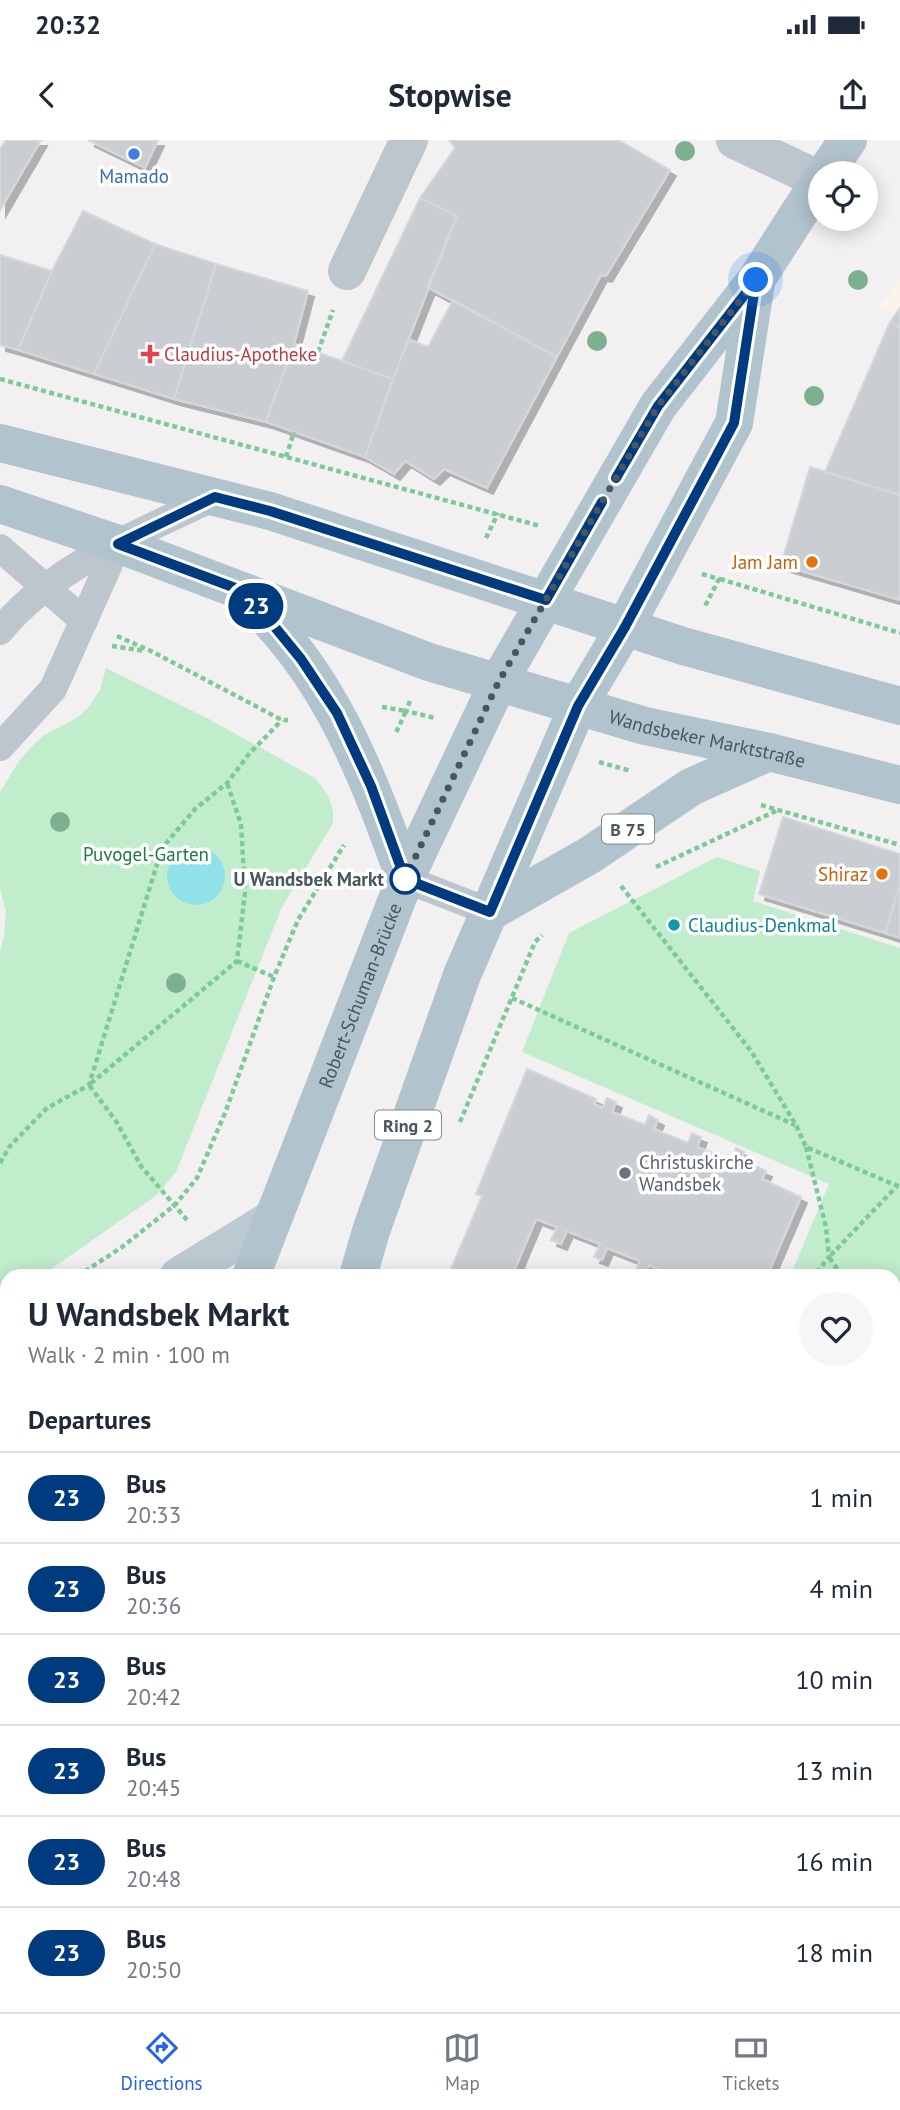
<!DOCTYPE html>
<meta charset="utf-8">
<style>
:root{--surface:#fff;--page:#f6f6f7;--text:#1f2937;--muted:#747a83;--line:#e0e1e3;--accent:#2563eb}
body{margin:0;font-family:"PT Sans",sans-serif;background:var(--page);color:var(--text);height:100vh;display:flex;flex-direction:column;font-size:26px;white-space:nowrap}
*{box-sizing:border-box;margin:0}
p{font-size:23px;color:var(--muted)}
.icon{flex:none;width:38px;height:38px;fill:none;stroke:currentColor;stroke-width:2;stroke-linecap:round;stroke-linejoin:round}
.map{position:relative;flex:1;overflow:hidden}
.drawer{position:absolute;left:0px;top:1129px;width:901px;height:744px;display:flex;flex-direction:column;background:var(--surface);border-radius:21px 21px 0 0;box-shadow:0 4px 18px #0003}
.drawer>*{flex:none}
.badge{padding:0 14px;border-radius:23px;font-size:24px;line-height:46px}
.buttons{position:absolute;left:808px;top:21px;display:grid;gap:14px}
.buttons a{display:grid;place-items:center;width:70px;height:70px;border-radius:50%;background:var(--surface);box-shadow:0 4px 18px #0003;font-size:35px}
.you{position:absolute;width:35px;height:35px;margin:-18px;border:5px solid #fff;border-radius:50%;background:#1a73e8;box-shadow:0 0 0 10px #1a73e833}
.map>.badge{position:absolute;translate:-50% -50%;box-shadow:0 0 0 4px #fff}
h2{padding:0 28px;font-size:26px;line-height:63px}
.round{display:grid;place-items:center;flex:none;width:74px;height:74px;border-radius:37px;background:var(--page)}
.head{display:flex;align-items:center;justify-content:space-between;height:119px;padding:0 28px}
h1{font-size:33px;font-weight:600;line-height:52px}
ul{padding:0;list-style:none}
li{display:flex;align-items:center;gap:21px;height:91px;padding:0 28px;border-top:2px solid var(--line)}
li div{flex:1}
li b{display:block;font-size:26px}
li em{font-style:normal}
li .badge{min-width:77px;font-weight:700;text-align:center}
.status{display:flex;justify-content:space-between;align-items:center;height:49px;padding:0 35px;background:var(--surface);direction:ltr}
.status svg{height:19px;fill:currentColor}
header{display:flex;justify-content:space-between;align-items:center;height:91px;padding:0 28px;background:var(--surface);font-size:32px;font-weight:600}
.tab-bar{display:flex;justify-content:space-around;align-items:center;height:98px;border-top:2px solid var(--line);background:var(--surface);font-size:19px;color:var(--muted)}
.tab-bar a{display:grid;justify-items:center;gap:4px}
.tab-bar .on{color:var(--accent)}
.map>svg:first-child{display:block}
.commercial{fill:#fbf4eb}
.education{fill:#e3e1e2}
.green{fill:#c1edcc}
.water{fill:#91e2e8}
.building{fill:#caced2;stroke:#d4d7db;stroke-width:2;filter:url(#shadow)}
.lines{fill:none;stroke-linecap:round;stroke-linejoin:round}
.path{stroke:#7bca97;stroke-width:4.5;stroke-dasharray:5 3.5;stroke-linecap:butt}
.service{stroke:#bdc6cc;stroke-width:28}
.minor{stroke:#bdc6cc;stroke-width:38}
.secondary{stroke:#bdc9d1;stroke-width:38}
.primary{stroke:#b1c3cd;stroke-width:38}
.tree{fill:#7cb08f}
.line-casing{stroke:#fff;stroke-width:16}
.line{stroke:#003b80;stroke-width:10}
.walk{stroke:#49565d;stroke-width:7;stroke-dasharray:0 12.6}
.shop-dot{fill:#3f7fe0;stroke:#fff;stroke-width:2.5}
.health-dot{fill:#e0444e;stroke:#fff;stroke-width:2.5}
.food-dot{fill:#e8710a;stroke:#fff;stroke-width:2.5}
.stop-dot{fill:#fff;stroke:#003b80;stroke-width:3.5}
.culture-dot{fill:#0f9aa8;stroke:#fff;stroke-width:2.5}
.worship-dot{fill:#6b7280;stroke:#fff;stroke-width:2.5}
.labels{text-anchor:middle;dominant-baseline:central;stroke-width:7;stroke-linejoin:round;paint-order:stroke}
.shield{fill:#fff;stroke:#80898e;stroke-width:2}
.shield-label{font-size:18px;font-weight:bold;fill:#49565d}
.shop-label{font-size:19px;fill:#366cbe;stroke:#fff}
.health-label{font-size:19px;fill:#be3a42;stroke:#fff;text-anchor:start}
.food-label{font-size:19px;fill:#c56008;stroke:#fff;text-anchor:end}
.street-label{font-size:19px;fill:#49565d;stroke:#fff}
.park-label{font-size:19px;fill:#1c7c3e;stroke:#fff}
.stop-label{font-size:19px;font-weight:bold;fill:#49565d;stroke:#fff;text-anchor:end}
.culture-label{font-size:19px;fill:#0d838f;stroke:#fff;text-anchor:start}
.worship-label{font-size:19px;fill:#5b616d;stroke:#fff;text-anchor:start}
</style>
<div class="status"><b>20:32</b><svg viewBox="0 0 49 12"><path d="M0 12V9h3v3zM5 12V6h3v6zM10 12V3h3v9zM15 12V0h3v12zM26 1h20v11H26zM47 4h2v5h-2z"/></svg></div>
<header><svg class="icon" aria-label="back" viewBox="0 0 24 24"><path d="M15 5l-7 7 7 7"/></svg>Stopwise<svg class="icon" aria-label="share" viewBox="0 0 24 24"><path d="M12 15V3M7 8l5-5 5 5M5 13v7h14v-7"/></svg></header>
<div class="map">
<svg width="900" height="1872" viewBox="0 0 900 1872">
<defs>
<filter id="shadow"><feDropShadow dx="6" dy="6" stdDeviation="0" flood-color="#0004"/></filter>
</defs>
<rect width="100%" height="100%" fill="#f2f0f1"/>
<path class="commercial" d="M900,139V178L879,166Z"/>
<path class="education" d="M900,1164V1610L894,1607V1167Z"/>
<path class="green" d="M106,528L207,578L315,638C326,650 337,668 332,685L282,767L176,1032L157,1055L44,1134L7,1136V1146H0V811L4,796L6,772L0,748V652L19,621L33,605L43,596L78,577L88,568L100,550Z
M717,717L760,731L753,761L900,808V1164L894,1167V1136H790L829,1044L522,912L569,793Z
M186,1866H421L418,1872H183Z"/>
<path class="water" d="M167 736a29 29 0 1 1 58 0a29 29 0 1 1-58 0Z"/>
<path class="building" d="M6,0H41L0,70V9Z
M88,0H158L145,28Z
M449,0H618L670,30L606,136L601,135L557,217L427,147L457,76L420,58L455,8Z
M420,58L457,76L393,239L342,221Z
M83,71L155,104L94,234L18,210L52,131Z
M155,104L216,124L174,259L94,234Z
M0,115L52,131L18,210L0,205Z
M216,124L308,151L294,204L266,282L174,259Z
M453,160L557,217L487,348L444,329L434,339L405,321L394,334L365,317L408,199L428,207Z
M900,168V188L890,182Z
M890,182L900,188V355L825,332Z
M294,204L393,239L365,317L266,282Z
M810,327L900,355V460L781,425Z
M783,677L900,714V744L885,793L759,754Z
M900,744V798L885,793Z
M527,929L596,959L594,964L603,968L607,958L616,962L612,972L645,985L649,975L658,980L654,989L688,1003L692,993L701,997L697,1007L731,1020L736,1008L744,1012L741,1020L766,1031L762,1039L801,1057L767,1136H675L649,1125L644,1136H640L634,1134L640,1121L607,1108L602,1120L594,1117L600,1104L567,1091L561,1104L551,1100L557,1087L536,1079L512,1136H448L482,1056L476,1054Z
M894,1257L900,1260V1452L894,1463Z
M0,1465L7,1468V1511L4,1517L7,1518V1585L0,1601Z
M894,1518L900,1521V1610L894,1607Z
M546,1866H573L585,1872H543Z
M573,1866H711L706,1872H585Z
M711,1866H752L763,1872H706Z"/>
<g class="lines">
<path class="path" d="M318,212L333,170
M0,239L540,386
M286,317L294,292
M486,398L498,373
M702,434L719,439L704,468
M720,439L900,493
M117,496L153,512L282,580H288
M112,506L145,511
M410,561L406,571L435,578
M382,567L406,571L395,595
M599,622L631,631
M761,665L900,705
M656,727L778,670
M621,746L751,911L796,985L806,1007L900,1047
M237,821L274,837
M512,858L795,985
M460,982L535,802L542,795
M806,1007L826,1087L829,1117L814,1136
M0,1023L10,1006L47,968L89,945L162,708L195,669L227,643L249,614L282,580
M187,1080L141,1026L116,981L89,945L237,821L245,753L241,684L227,643
M78,1136L122,1107L175,1065L197,1038L225,973L274,837L298,780L344,705
M842,1136L829,1117L897,1046
M0,1166L7,1165
M0,1172L7,1178
M0,1424L7,1428
M0,1454L7,1458
M894,1621L900,1624
M894,1698L900,1702
M0,1707L7,1690
M263,1872L266,1866"/>
<path class="service" d="M0,408L84,481
M0,491C54,425 140,393 215,357
M0,607L53,549L118,404
M405,739L490,772"/>
<path class="minor" d="M735,0L820,40
M347,131L409,0"/>
<path class="secondary" d="M179,1136L272,1079
M0,1252L7,1256
M0,1354L7,1358
M894,1808L900,1812
M130,1872L134,1866"/>
<g class="primary">
<path d="M825,33L848,0"/>
<path d="M0,303L270,371L683,506L900,566"/>
<path id="s1" d="M0,364L118,404L429,522L645,586L769,612L900,645"/>
<path d="M247,458C330,534 368,636 405,739"/>
<path d="M490,772L590,715L691,647L769,612"/>
<path id="s2" d="M251,1136L405,739L498,543L658,266L756,140L821,39"/>
<path d="M358,1136L371,1091L462,835L578,566L625,487L734,283L756,142"/>
<path d="M10,1872L13,1866"/>
<path d="M87,1872L90,1866"/>
</g>
</g>
<g class="tree">
<circle cx="685" cy="11" r="10"/>
<circle cx="858" cy="140" r="10"/>
<circle cx="597" cy="201" r="10"/>
<circle cx="814" cy="256" r="10"/>
<circle cx="60" cy="682" r="10"/>
<circle cx="176" cy="843" r="10"/>
</g>
<g class="lines">
<defs>
<path id="line" d="M602,362L546,460L270,371L215,357L118,404L238,449L265,475L301,519L337,573L371,646L405,739L490,772L578,566L625,487L734,283L756,140L658,266L616,338"/>
</defs>
<use href="#line" class="line-casing"/>
<use href="#line" class="line"/>
<path class="walk" d="M405,739L498,543L602,362L658,266L756,140"/>
</g>
<circle class="shop-dot" cx="134" cy="14" r="7"/>
<path class="health-dot" d="M146.5 203.5h7v7h7v7h-7v7h-7v-7h-7v-7h7z"/>
<g class="food-dot">
<circle cx="812" cy="422" r="7"/>
<circle cx="882" cy="734" r="7"/>
</g>
<circle class="stop-dot" cx="405" cy="739" r="14"/>
<circle class="culture-dot" cx="674" cy="785" r="7"/>
<circle class="worship-dot" cx="625" cy="1033" r="7"/>
<g class="labels">
<g class="shield">
<rect x="602" y="674.5" width="52" height="29" rx="5"/>
<rect x="375" y="970.5" width="66" height="29" rx="5"/>
</g>
<g class="shield-label">
<text x="628" y="689">B 75</text>
<text x="408" y="985">Ring 2</text>
</g>
<g class="shop-label">
<text x="134" y="36">Mamado</text>
</g>
<g class="health-label">
<text x="164" y="214">Claudius-Apotheke</text>
</g>
<g class="food-label">
<text x="798" y="422">Jam Jam</text>
<text x="868" y="734">Shiraz</text>
</g>
<g class="street-label">
<text stroke="none"><textPath href="#s1" startOffset="746">Wandsbeker Marktstraße</textPath></text>
<text stroke="none"><textPath href="#s2" startOffset="301">Robert-Schuman-Brücke</textPath></text>
</g>
<g class="park-label">
<text x="146" y="714">Puvogel-Garten</text>
</g>
<g class="stop-label">
<text x="384" y="739">U Wandsbek Markt</text>
</g>
<g class="culture-label">
<text x="688" y="785">Claudius-Denkmal</text>
</g>
<g class="worship-label">
<text x="639" y="1022">Christuskirche<tspan x="639" dy="22">Wandsbek</tspan></text>
</g>
</g>
</svg>
<div class="buttons">
<a><svg class="icon" aria-label="locate" viewBox="0 0 24 24"><circle cx="12" cy="12" r="6"/><path d="M12 2v4M12 18v4M2 12h4M18 12h4"/></svg></a>
</div>
<div class="you" style="left:756px;top:140px"></div>
<b class="badge" style="left:256px;top:466px;background:#003b80;color:#fff">23</b>
<section class="drawer">
<div class="head"><div><h1>U Wandsbek Markt</h1><p>Walk · 2 min · 100 m</p></div><a class="round"><svg class="icon" aria-label="heart" viewBox="0 0 24 24"><path d="M12 20l-8-8c-3-5 5-10 8-4 3-6 11-1 8 4z"/></svg></a></div>
<h2>Departures</h2>
<ul>
<li><span class="badge" style="background:#003b80;color:#fff">23</span><div><b>Bus</b><p>20:33</p></div><em>1 min</em></li>
<li><span class="badge" style="background:#003b80;color:#fff">23</span><div><b>Bus</b><p>20:36</p></div><em>4 min</em></li>
<li><span class="badge" style="background:#003b80;color:#fff">23</span><div><b>Bus</b><p>20:42</p></div><em>10 min</em></li>
<li><span class="badge" style="background:#003b80;color:#fff">23</span><div><b>Bus</b><p>20:45</p></div><em>13 min</em></li>
<li><span class="badge" style="background:#003b80;color:#fff">23</span><div><b>Bus</b><p>20:48</p></div><em>16 min</em></li>
<li><span class="badge" style="background:#003b80;color:#fff">23</span><div><b>Bus</b><p>20:50</p></div><em>18 min</em></li>
</ul>
</section>
</div>
<nav class="tab-bar">
<a class="on"><svg class="icon" aria-label="directions" viewBox="0 0 24 24"><path d="M12 3l9 9-9 9-9-9zM9 14v-3h6M13 9l2 2-2 2"/></svg>Directions</a>
<a><svg class="icon" aria-label="map" viewBox="0 0 24 24"><path d="M3 6l6-2 6 2 6-2v14l-6 2-6-2-6 2zM9 4v14M15 6v14"/></svg>Map</a>
<a><svg class="icon" aria-label="tickets" viewBox="0 0 24 24"><path d="M3 7h18v10H3zM15 7v10"/></svg>Tickets</a>
</nav>
